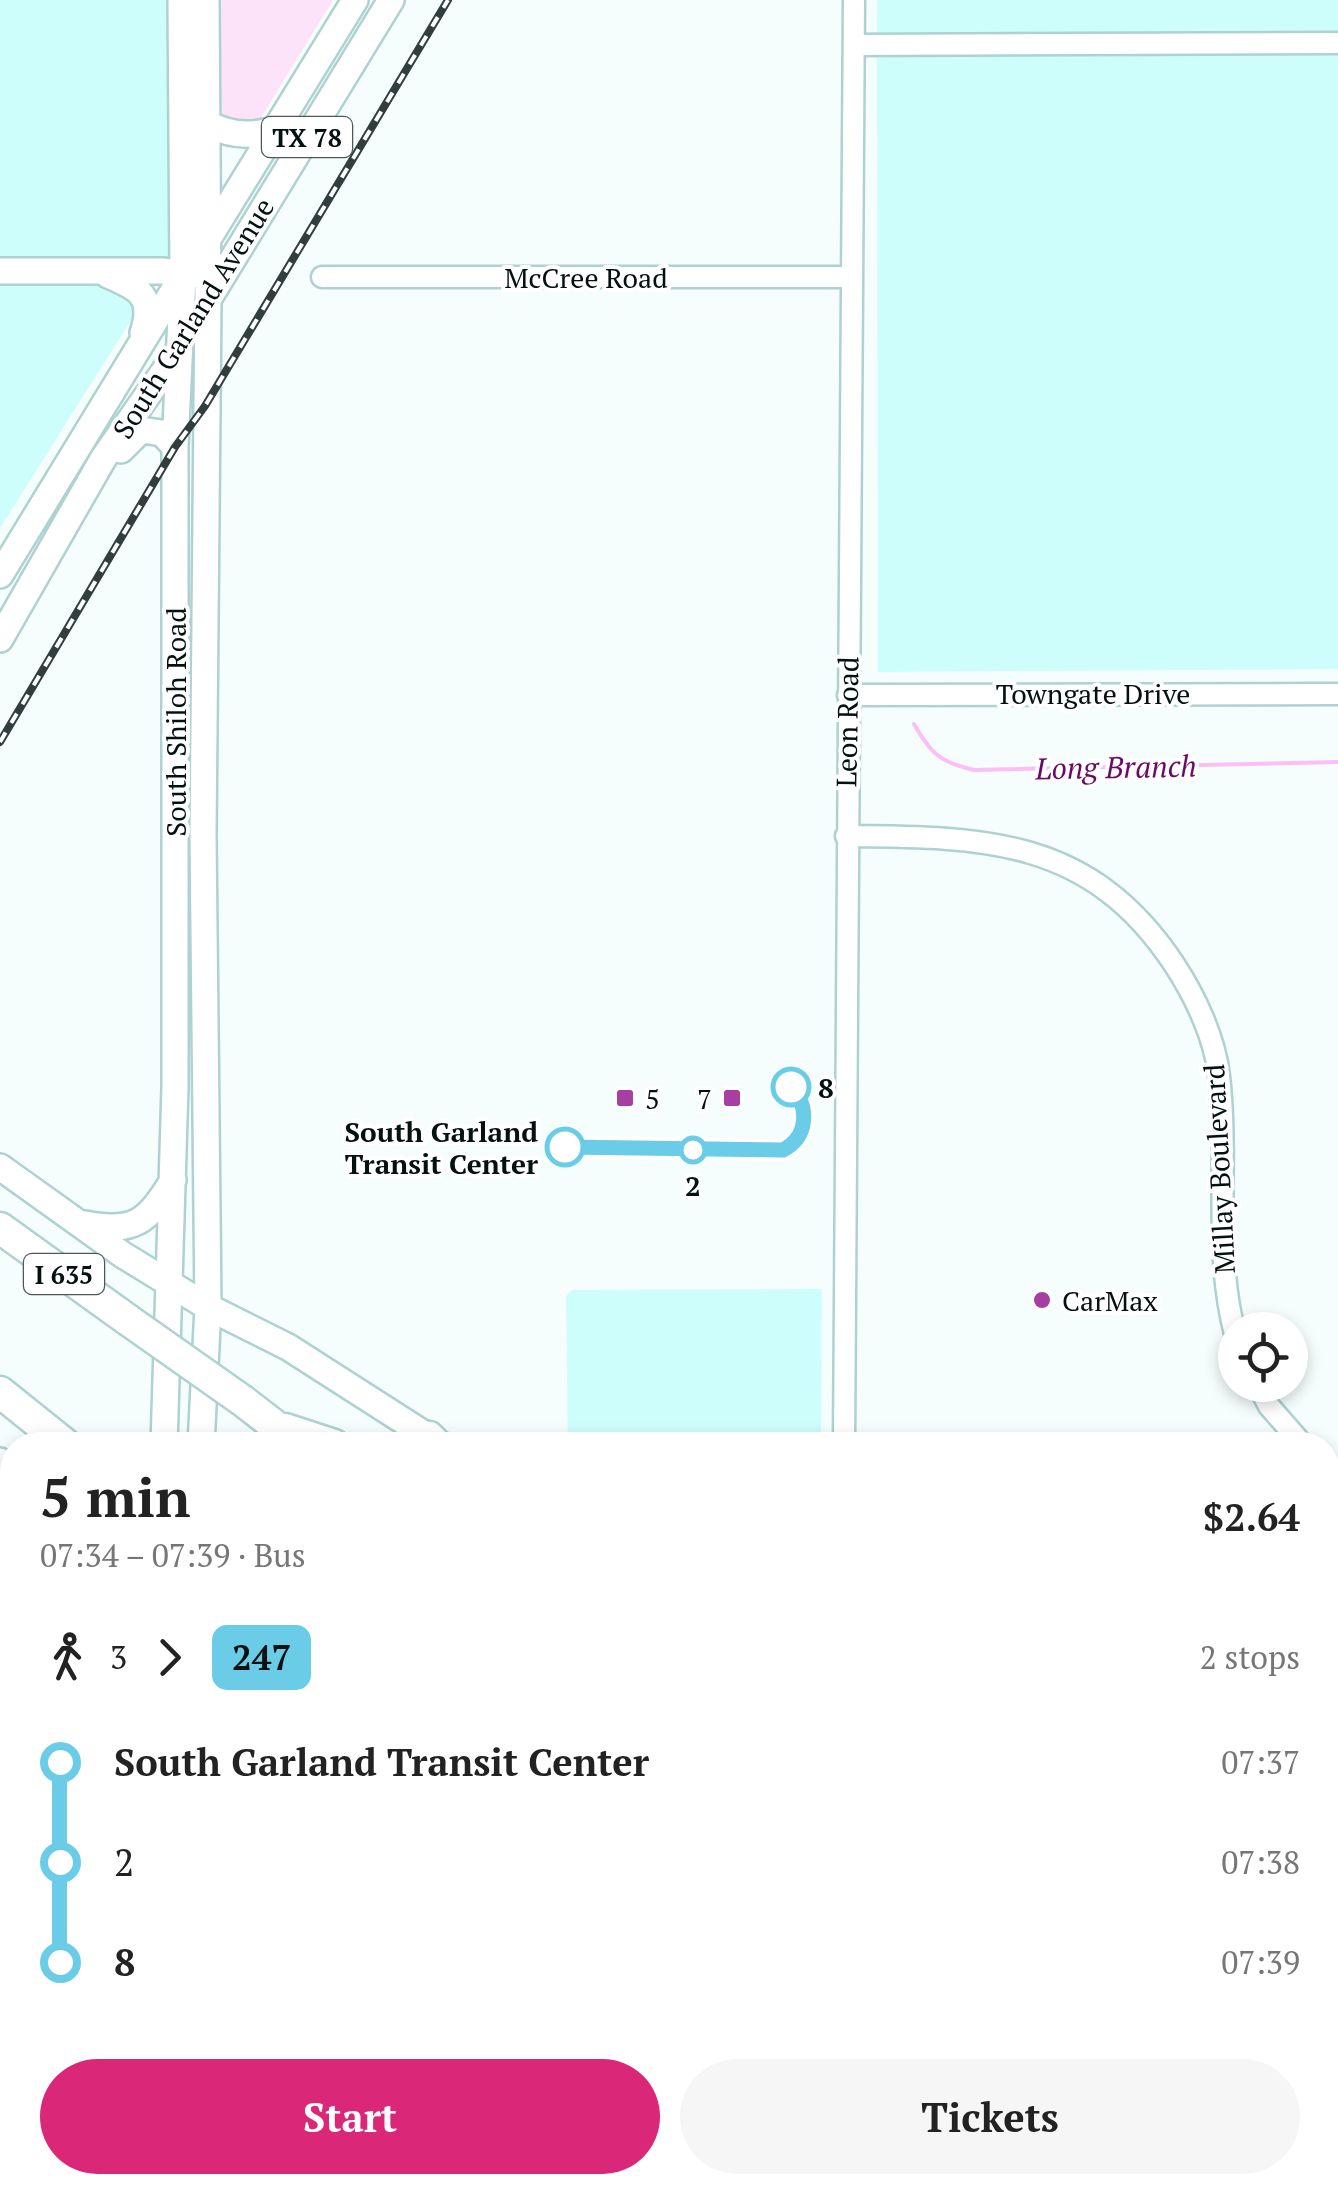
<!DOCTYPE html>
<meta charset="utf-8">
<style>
:root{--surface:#fff;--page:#f6f6f6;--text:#222;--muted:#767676;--accent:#db2777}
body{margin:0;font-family:"PT Serif",serif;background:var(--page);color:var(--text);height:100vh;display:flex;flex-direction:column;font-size:38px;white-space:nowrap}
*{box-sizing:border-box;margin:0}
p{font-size:32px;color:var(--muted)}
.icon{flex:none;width:55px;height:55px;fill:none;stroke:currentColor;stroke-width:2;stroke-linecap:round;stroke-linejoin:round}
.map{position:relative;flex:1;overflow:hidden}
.panel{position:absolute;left:0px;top:1432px;width:1340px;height:762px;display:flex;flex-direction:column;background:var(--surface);border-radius:40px 40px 0 0;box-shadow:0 5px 15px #0003}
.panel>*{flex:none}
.badge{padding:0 20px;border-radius:15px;font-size:35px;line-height:65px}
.buttons{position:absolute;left:1218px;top:1312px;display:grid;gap:20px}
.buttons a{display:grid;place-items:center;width:90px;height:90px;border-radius:50%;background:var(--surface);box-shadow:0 5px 15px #0003;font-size:50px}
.map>.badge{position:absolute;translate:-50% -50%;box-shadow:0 0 0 5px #fff}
.legs{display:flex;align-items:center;gap:15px;height:110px;padding:0 40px;font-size:32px}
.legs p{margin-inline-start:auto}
.summary{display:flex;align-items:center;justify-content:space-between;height:170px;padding:0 40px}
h1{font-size:55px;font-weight:700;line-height:75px}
.button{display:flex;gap:20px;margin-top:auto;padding:20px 40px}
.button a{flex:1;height:115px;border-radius:60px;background:var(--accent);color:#fff;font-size:40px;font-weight:700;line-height:115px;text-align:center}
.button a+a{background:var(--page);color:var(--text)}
ul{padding:0 40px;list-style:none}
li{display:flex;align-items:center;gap:35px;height:100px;font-size:38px}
li i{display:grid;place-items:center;width:15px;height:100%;margin:0 12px;background:currentColor}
li i::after{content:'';width:25px;height:25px;margin:-12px;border:8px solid;border-radius:50%;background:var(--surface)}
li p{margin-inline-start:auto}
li:first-child i{background:linear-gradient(#0000 50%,currentColor 0)}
li:last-child i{background:linear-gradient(currentColor 50%,#0000 0)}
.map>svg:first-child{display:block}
.built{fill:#cdfefb}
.green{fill:#fde3fa}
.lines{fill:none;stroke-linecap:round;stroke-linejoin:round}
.stream{stroke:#fcbef6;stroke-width:4}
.minor-casing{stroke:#add2d0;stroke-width:25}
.major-casing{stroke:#add2d0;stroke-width:30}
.highway-casing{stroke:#add2d0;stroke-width:35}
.minor{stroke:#fff;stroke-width:20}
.major{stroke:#fff;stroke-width:25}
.highway{stroke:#fff;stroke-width:30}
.rail-casing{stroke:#323e3e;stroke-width:8}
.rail{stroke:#fff;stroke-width:4;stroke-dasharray:11;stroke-linecap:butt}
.highway-bridge-casing{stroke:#add2d0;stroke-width:35;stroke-linecap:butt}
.highway-bridge{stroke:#fff;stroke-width:30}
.line-1-casing{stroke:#fff;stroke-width:22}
.line-1{stroke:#6bcce7;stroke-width:15}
.stop-1-dot{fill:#fff;stroke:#6bcce7;stroke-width:5}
.poi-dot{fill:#a73fa2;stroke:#fff;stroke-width:4}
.labels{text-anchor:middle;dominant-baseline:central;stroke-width:8;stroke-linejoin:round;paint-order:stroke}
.shield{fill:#fff;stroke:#4f5858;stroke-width:2.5}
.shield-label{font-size:25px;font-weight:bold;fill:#041111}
.street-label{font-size:28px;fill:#041111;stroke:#fff}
.stop-label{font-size:28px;font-weight:bold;fill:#041111;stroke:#fff;text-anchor:start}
.poi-label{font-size:28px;fill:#041111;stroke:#fff;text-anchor:start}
.water-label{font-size:30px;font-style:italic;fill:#670c65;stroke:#fff}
</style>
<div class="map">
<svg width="1338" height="2194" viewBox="0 0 1338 2194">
<rect width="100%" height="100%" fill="#f6fdfd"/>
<path class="built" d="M0,0H167L169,260L0,528Z
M877,0H1338V669L878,672Z
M822,1289L821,1445H568L566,1296L572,1290Z
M0,1482L12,1491V1748H0Z
M0,1785H12V2044H0Z
M1328,1823H1338V2035L1328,2034Z
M0,2115H12V2182L112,2183V2194H0Z
M191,2183L711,2182L726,2194H191Z"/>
<path class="green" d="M213,0H333L248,139L226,148L213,125Z"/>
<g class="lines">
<path class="stream" d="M914,724C931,754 940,762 974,770L1338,762"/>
<defs>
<path id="minor" d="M854,45L1338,43
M322,277H850
M848,695L1338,694
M846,836C983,837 1090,837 1174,964C1195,996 1215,1038 1219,1076C1229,1162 1213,1250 1235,1334
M1258,1385L1269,1406L1303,1445
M844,1445L854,0
M1328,1468L1338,1476"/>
<path id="major" d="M206,123C230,136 253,138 278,128
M208,239L355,0
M0,271H162L199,275
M108,275C139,288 155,296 143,333
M209,298L391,0
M121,450L141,430L162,433L175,447
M0,575L180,280
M0,639L103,459L179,350
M0,1167L123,1255L208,1307L288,1347L441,1445
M85,1224C134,1234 149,1221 173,1180
M164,1445L175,1087V447L183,275L181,0
M201,1445L208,1307L203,835L208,301L206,0
M0,1461L12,1471
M1328,2063H1338
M0,2064H12
M0,2096H12
M1328,2105H1338
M1328,2154L1338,2162
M167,2182V2194
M955,2182L970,2194
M132,2194V2182"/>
<path id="highway" d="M0,1228L128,1320
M0,1392L66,1445
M243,1401L300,1445
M285,1429L334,1445
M429,1437L437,1445
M1043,2182L1058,2194
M1272,2182L1286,2194"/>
</defs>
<use href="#minor" class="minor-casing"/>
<use href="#major" class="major-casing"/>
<use href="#highway" class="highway-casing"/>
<use href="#minor" class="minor"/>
<use href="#major" class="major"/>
<use href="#highway" class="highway"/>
<defs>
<path id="rail" d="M0,742L175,447L205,406L448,0"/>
</defs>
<use href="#rail" class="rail-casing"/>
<use href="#rail" class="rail"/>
<defs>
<path id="highway-bridge" d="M128,1320L243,1401"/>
</defs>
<use href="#highway-bridge" class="highway-bridge-casing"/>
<use href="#highway-bridge" class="highway-bridge"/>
</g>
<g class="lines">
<defs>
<path id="line-1" d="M565,1147L783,1150C808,1137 810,1107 791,1087"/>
</defs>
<use href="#line-1" class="line-1-casing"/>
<use href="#line-1" class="line-1"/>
</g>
<g class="stop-1-dot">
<circle cx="791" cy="1087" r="18"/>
<circle cx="565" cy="1147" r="18"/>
<circle cx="693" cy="1150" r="12"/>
</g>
<g class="poi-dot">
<rect x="615" y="1088" width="20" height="20" rx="5"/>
<rect x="722" y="1088" width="20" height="20" rx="5"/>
<circle cx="1042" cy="1300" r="10"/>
</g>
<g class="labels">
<g class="shield">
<rect x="262" y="117" width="90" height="40" rx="8"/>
<rect x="24" y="1254" width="80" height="40" rx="8"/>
</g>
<g class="shield-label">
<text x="307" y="137">TX 78</text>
<text x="64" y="1274">I 635</text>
</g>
<g class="street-label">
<text x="586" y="277">McCree Road</text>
<text transform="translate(193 318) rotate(-58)">South Garland Avenue</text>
<text x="1093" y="693">Towngate Drive</text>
<text transform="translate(175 722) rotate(-90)">South Shiloh Road</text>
<text transform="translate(847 722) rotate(-89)">Leon Road</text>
<text transform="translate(1219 1169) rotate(-93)">Millay Boulevard</text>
</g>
<g class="stop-label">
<text x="818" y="1087">8</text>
<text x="538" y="1131" text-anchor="end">South Garland<tspan x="538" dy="32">Transit Center</tspan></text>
<text x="693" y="1185" text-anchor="middle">2</text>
</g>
<g class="poi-label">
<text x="645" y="1098">5</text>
<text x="712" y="1098" text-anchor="end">7</text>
<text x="1062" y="1300">CarMax</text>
</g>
<g class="water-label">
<text transform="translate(1116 767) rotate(-1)">Long Branch</text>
</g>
</g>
</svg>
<div class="buttons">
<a><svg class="icon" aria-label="locate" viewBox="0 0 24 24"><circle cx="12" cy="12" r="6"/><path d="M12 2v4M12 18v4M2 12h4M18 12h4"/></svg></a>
</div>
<section class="panel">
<div class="summary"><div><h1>5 min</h1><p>07:34 – 07:39 · Bus</p></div><b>$2.64</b></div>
<div class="legs"><svg class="icon" aria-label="walk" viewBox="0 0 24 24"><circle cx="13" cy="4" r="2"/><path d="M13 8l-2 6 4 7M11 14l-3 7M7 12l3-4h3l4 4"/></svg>3<svg class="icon" aria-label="forward" viewBox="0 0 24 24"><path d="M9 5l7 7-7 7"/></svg><b class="badge" style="background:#6bcce7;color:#111">247</b><p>2 stops</p></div>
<ul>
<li><i style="color:#6bcce7"></i><b>South Garland Transit Center</b><p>07:37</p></li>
<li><i style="color:#6bcce7"></i><span>2</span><p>07:38</p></li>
<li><i style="color:#6bcce7"></i><b>8</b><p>07:39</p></li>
</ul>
<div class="button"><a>Start</a><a>Tickets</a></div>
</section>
</div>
